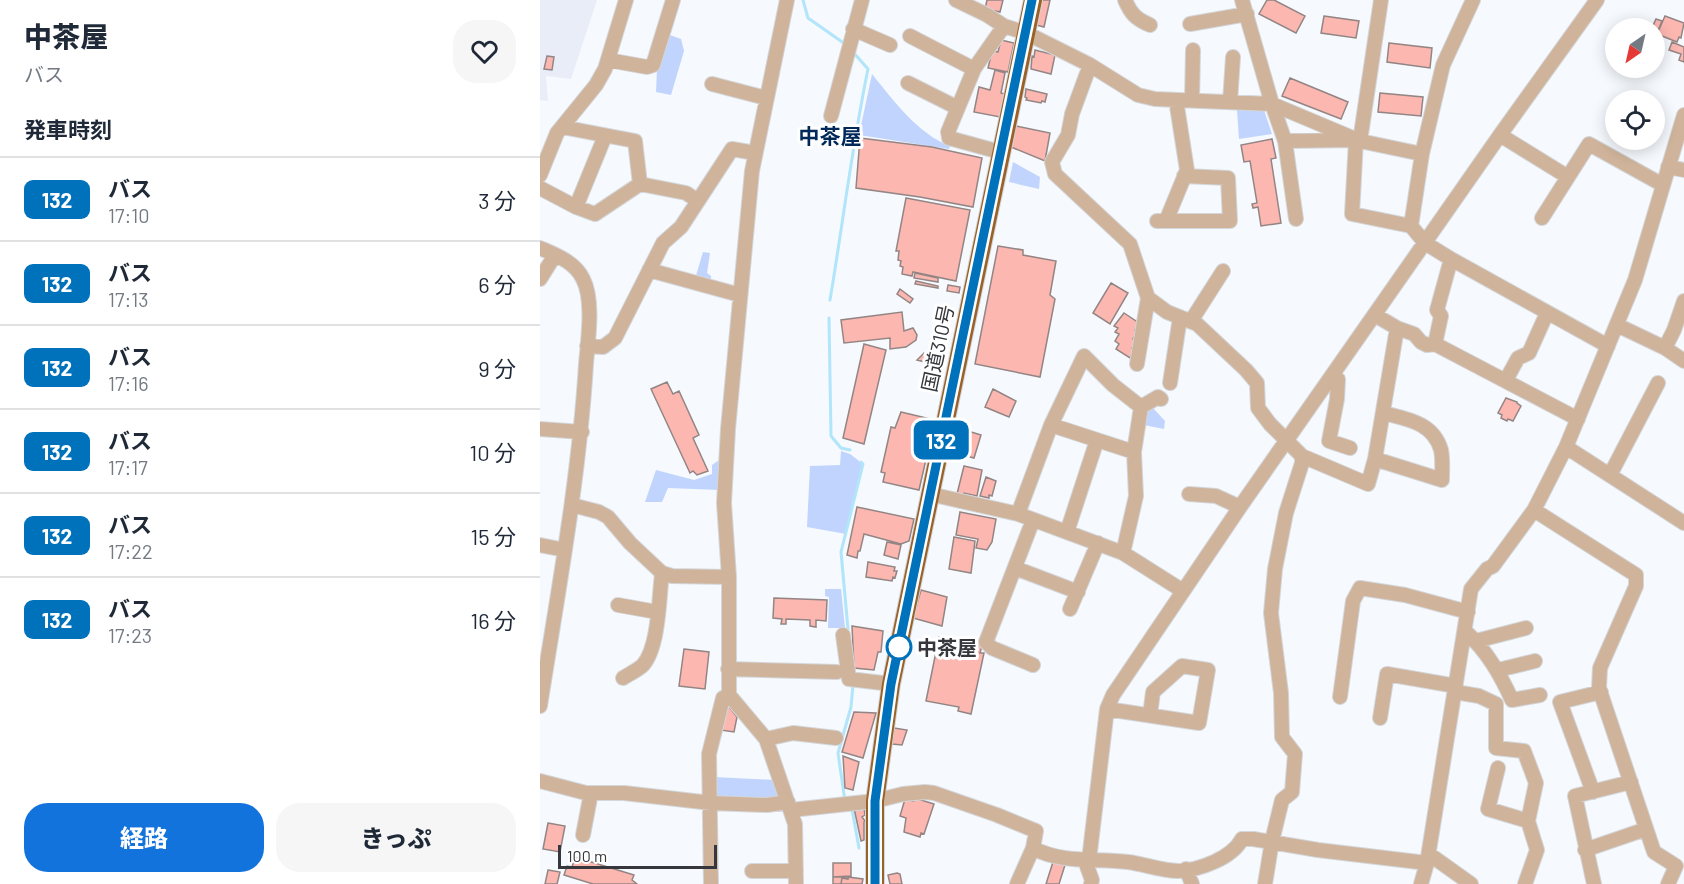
<!DOCTYPE html>
<html lang="ja">
<meta charset="utf-8">
<style>
:root{--surface:#fff;--page:#f6f6f7;--text:#1f2937;--muted:#747a83;--line:#e0e1e3;--accent:#1373dc}
body{margin:0;font-family:Barlow,"Noto Sans JP",sans-serif;background:var(--page);color:var(--text);height:100vh;display:flex;flex-direction:column;font-size:22px;white-space:nowrap}
*{box-sizing:border-box;margin:0}
p{font-size:20px;color:var(--muted)}
.icon{flex:none;width:33px;height:33px;fill:none;stroke:currentColor;stroke-width:2;stroke-linecap:round;stroke-linejoin:round}
.map{position:relative;flex:1;overflow:hidden}
.details{display:flex;flex-direction:column;background:var(--surface);width:540px}
.details>*{flex:none}
.badge{padding:0 12px;border-radius:9px;font-size:21px;line-height:39px}
.needle{width:39px;rotate:214deg}
.tools{position:absolute;left:1065px;top:18px;display:grid;gap:12px}
.tools a{display:grid;place-items:center;width:60px;height:60px;border-radius:50%;background:var(--surface);box-shadow:0 3px 15px #0003;font-size:30px}
.scale{position:absolute;left:18px;bottom:15px;width:159px;box-sizing:border-box;padding-left:6px;border:3px solid #35373c;border-top:0;font-size:16px;line-height:21px;white-space:nowrap;color:#35373c;-webkit-text-stroke:4px #fff;paint-order:stroke}
.map>.badge{position:absolute;translate:-50% -50%;box-shadow:0 0 0 3px #fff}
h2{padding:0 24px;font-size:22px;line-height:54px}
.round{display:grid;place-items:center;flex:none;width:63px;height:63px;border-radius:24px;background:var(--page)}
.head{display:flex;align-items:center;justify-content:space-between;height:102px;padding:0 24px}
h1{font-size:28px;font-weight:800;line-height:45px}
.action{display:flex;gap:12px;margin-top:auto;padding:12px 24px}
.action a{flex:1;height:69px;border-radius:24px;background:var(--accent);color:#fff;font-size:24px;font-weight:800;line-height:69px;text-align:center}
.action a+a{background:var(--page);color:var(--text)}
ul{padding:0;list-style:none}
li{display:flex;align-items:center;gap:18px;height:84px;padding:0 24px;border-top:2px solid var(--line)}
li div{flex:1}
li b{display:block;font-size:22px}
li em{font-style:normal}
li .badge{min-width:66px;font-weight:700;text-align:center}
main{display:flex;flex:1;min-height:0}
.map>svg:first-child{display:block}
.built{fill:#e8edf8}
.green{fill:#c1d4fe}
.lines{fill:none;stroke-linecap:round;stroke-linejoin:round}
.stream{stroke:#b0e5fa;stroke-width:3}
.building{fill:#fdb7b1;stroke:#938584;stroke-width:1.5}
.minor-casing{stroke:#d3d6da;stroke-width:16}
.highway-casing{stroke:#d3d6da;stroke-width:20}
.minor{stroke:#cfb39b;stroke-width:14}
.highway{stroke:#9a6228;stroke-width:18}
.line-casing{stroke:#fff;stroke-width:14}
.line{stroke:#0072bc;stroke-width:9}
.stop-dot{fill:#fff;stroke:#0072bc;stroke-width:3}
.labels{text-anchor:middle;dominant-baseline:central;stroke-width:6;stroke-linejoin:round;paint-order:stroke}
.street-label{font-size:20px;fill:#35373c;stroke:#fff}
.stop-label{font-size:20px;font-weight:bold;fill:#35373c;stroke:#fff;text-anchor:start}
.neighbourhood-label{font-size:21px;font-weight:bold;fill:#00295a;stroke:#fff}
</style>
<main>
<section class="details">
<div class="head"><div><h1>中茶屋</h1><p>バス</p></div><a class="round"><svg class="icon" aria-label="heart" viewBox="0 0 24 24"><path d="M12 20l-8-8c-3-5 5-10 8-4 3-6 11-1 8 4z"/></svg></a></div>
<h2>発車時刻</h2>
<ul>
<li><span class="badge" style="background:#0072bc;color:#fff">132</span><div><b>バス</b><p>17:10</p></div><em>3 分</em></li>
<li><span class="badge" style="background:#0072bc;color:#fff">132</span><div><b>バス</b><p>17:13</p></div><em>6 分</em></li>
<li><span class="badge" style="background:#0072bc;color:#fff">132</span><div><b>バス</b><p>17:16</p></div><em>9 分</em></li>
<li><span class="badge" style="background:#0072bc;color:#fff">132</span><div><b>バス</b><p>17:17</p></div><em>10 分</em></li>
<li><span class="badge" style="background:#0072bc;color:#fff">132</span><div><b>バス</b><p>17:22</p></div><em>15 分</em></li>
<li><span class="badge" style="background:#0072bc;color:#fff">132</span><div><b>バス</b><p>17:23</p></div><em>16 分</em></li>
</ul>
<div class="action"><a>経路</a><a>きっぷ</a></div>
</section>
<div class="map">
<svg width="1144" height="884" viewBox="0 0 1144 884">
<rect width="100%" height="100%" fill="#f6f9fd"/>
<path class="built" d="M0,0H57L31,79L6,76L8,101L0,100Z"/>
<path class="green" d="M127,34L141,39L144,51L131,95L116,92L117,69Z
M332,74C353,100 378,134 410,146L409,149L319,135Z
M697,110H724L732,134L699,139Z
M473,162L500,177L499,189L469,182Z
M163,252L170,253L167,273L171,276V283L155,279Z
M612,407L625,421L624,429L604,425L606,411Z
M301,451L310,454L323,464L306,534L267,527L270,466L300,465Z
M182,458L180,490L128,488L122,502H105L116,470L154,480L172,474V465Z
M285,589H301L305,628H288L289,597L285,596Z
M173,777L235,780L242,800L173,801Z"/>
<g class="lines">
<path class="stream" d="M263,0L268,18L305,44
M290,300C303,223 312,146 328,69L313,52
M289,318L291,436L301,448L310,450
M308,629L301,552L323,464L321,462
M305,801L298,753L311,707L313,685
M312,809L319,848"/>
</g>
<path class="building" d="M447,0H463L460,12L445,9Z
M502,0H510L504,27L496,25Z
M727,0H734L765,16L756,33L719,14Z
M784,16L819,21L816,38L781,33Z
M1125,16L1144,23L1141,38L1139,37L1137,42L1117,34Z
M1116,19L1122,21L1116,36L1114,28H1112Z
M461,40L474,43L468,72L448,68L452,51L458,52Z
M1132,42L1144,47V62L1139,60L1141,54L1129,50Z
M849,43L892,48L890,68L847,62Z
M495,50L515,55L511,74L491,69L492,56L494,57Z
M7,56L14,57L12,70L4,69Z
M455,70L465,73L461,93L465,94L460,117L434,112L439,87L450,90Z
M750,78L808,102L801,119L742,96Z
M486,89L507,94L505,102L502,101L501,103L486,100L487,98L485,97Z
M840,93L883,97L881,116L838,112Z
M476,126L510,133L505,161L471,147Z
M320,138L392,147L442,158L433,207L380,197L316,188Z
M732,139L736,158L731,159L741,223L721,226L718,207L713,208L712,204L717,203L710,161L704,162L701,145Z
M366,198L430,210L416,281L373,272L372,276L362,274L363,267L360,266L361,261L358,260L359,251H356Z
M458,246L483,250V255L516,261L510,295L515,299L500,377L435,364Z
M375,273L398,278V282L374,278Z
M376,281L398,286V288L375,284Z
M571,283L588,293L570,324L553,313Z
M408,285L420,287L419,293L407,291Z
M360,289L373,299L370,303L357,294Z
M362,312L364,331L373,328L377,335L376,340L366,347L350,349V338L304,343L301,320Z
M584,313L599,323L595,330L598,332L593,339L596,342L592,348L595,349L590,358L576,349L579,344L575,341L579,334L575,332L578,328L574,326Z
M324,344L346,350L324,444L303,438Z
M384,353L403,358L402,366L377,360Z
M127,382L133,394L139,391L159,435L153,438L168,471L157,475L153,471L150,473L111,389Z
M453,389L476,401L469,417L445,407Z
M966,398L977,402V403L981,406L973,421L968,419L967,421L961,418L962,415L958,413Z
M361,412L395,420L379,490L343,482L345,473L341,472L351,427L355,428Z
M415,427L441,435L434,458L408,451Z
M424,466L442,470L437,496L424,493L423,495L417,494Z
M446,477L456,481L452,496L449,495V498L440,496Z
M317,507L374,519L369,541L361,544L324,534L320,551H318L317,558L307,555Z
M420,512L456,519L452,542L447,550L436,548L438,539L416,535Z
M414,537L435,541L431,573L409,569Z
M347,542L361,545L358,559L344,555Z
M328,562L355,567L354,571H357L355,578L353,577L352,581L326,577Z
M381,590L407,597L402,626L373,618Z
M234,598L287,600L286,621L276,620V627L270,626V620L246,619V624H241L242,619L233,618Z
M312,626L343,631L341,652H338L334,670L314,668Z
M399,637L426,640L425,643L442,646L440,653H444L431,714L418,711L419,707L386,701Z
M144,649L169,652L165,689L139,686Z
M187,704L197,717L194,732L180,730Z
M314,712L336,713L323,758L302,752Z
M354,728L367,730L362,745L352,744Z
M303,756L319,762L313,790L305,788Z
M365,799L373,801L378,799L394,804L384,834L381,833L380,837L364,832L366,818L360,816Z
M314,808H324L325,815L322,817L325,821L324,822V840L321,841Z
M8,823L25,826L20,852L3,849Z
M35,857L94,875L92,880L97,884H53L24,875L27,866L32,867Z
M513,862L525,865L519,884H506Z
M293,863H311V876L293,877Z
M8,870L20,872L17,884H5Z
M357,873L360,874L362,884H350L348,875Z
M293,877H308V879L302,878L301,884H293Z
M308,877L323,879L322,884H301L302,878L308,879Z"/>
<g class="lines">
<defs>
<path id="minor" d="M247,0L212,171L188,429L184,503L189,577V695L226,739L255,824L256,884
M416,0L447,15L464,26L486,33L550,65L598,95L615,99L732,104L820,141L882,154
M585,0C591,14 596,19 610,25
M702,0L732,104L745,141L816,140L812,214L871,226
M933,0L903,65L882,154L871,226L885,243L911,259L1068,346
M650,24L707,14
M313,29L350,45
M370,36L434,69
M68,60L107,67L113,65L133,0
M550,65L532,114L528,135L512,162L515,174L590,244L608,298L627,312L657,324L706,370L717,383L718,408L730,424L762,456V463L746,513L735,569L731,613L741,693L742,737L755,754L752,792L742,800L732,841L725,884
M368,83L418,108
M172,84L226,98
M652,101L653,50
M690,102L693,57
M291,116L322,0
M22,127L95,141L100,184
M960,135L1028,177
M745,141L756,219
M820,141L841,0
M460,152L409,138L408,132L434,69L464,26
M1128,167L1144,170
M0,175L17,133L56,85L65,69L86,0
M0,188L36,207L55,214L100,184L146,193L158,201
M36,207L65,136
M1002,218L1049,144L1123,185
M617,221H690L688,178L644,176
M626,221L647,170L636,100
M0,248C16,255 35,262 43,279C54,300 48,340 46,364C39,479 18,592 0,706
M109,270L200,295
M0,279L15,255
M835,315L857,328L874,334L881,342L887,345L895,344L1038,419
M651,321L683,271
M1077,325L1125,348L1144,361
M895,344L901,316L897,310L911,259
M47,346L63,347L75,338L123,243L141,227L192,149L215,153
M1125,348L1134,330L1144,301
M597,364L608,298
M793,375L798,379L797,399L789,441L810,448
M966,380L978,358L989,353L1007,313
M630,383L640,317
M601,407L618,397L621,399
M511,425L594,452
M0,429L42,432
M1026,447L1144,523
M762,456L828,484L835,459L857,328
M835,459L902,480C902,471 903,459 901,450C893,422 866,419 843,413
M1070,475L1118,383
M390,494L478,514L583,553L643,591
M649,494L676,496L700,507
M32,505L59,512L68,517L90,543L122,573L132,576L189,577
M994,510L1096,575V586L1060,668L1059,688L1114,852L1136,866L1128,884
M478,514L511,425L544,356L573,385L601,407L594,452L596,496L583,553
M527,532L557,440
M0,545L25,550
M475,568L538,592
M78,605L117,612
M530,609L558,543
M925,631C947,651 960,674 972,700L1000,695
M303,635L309,679L351,684
M936,641L986,628
M493,665L452,648L446,642L493,520
M188,669L297,672
M958,670L995,661
M83,678C89,674 98,670 103,665C119,647 119,597 122,573
M915,692L939,696L956,704V748L984,751L996,783L988,821L997,850L985,884
M800,697L813,601L820,588L865,595L928,612
M567,709L659,723L668,670L642,666L613,692L610,715
M840,718L847,674L916,686
M226,739L253,733L296,738
M958,768L948,809L988,821
M0,781L46,793H84L171,803L227,805L248,802
M1053,792L1020,702L1061,692
M251,810L335,801L363,794L385,792L394,793L457,815L496,831L493,848
M43,835L51,793
M1045,850L1106,829
M889,854L931,884
M549,860L567,709L573,695L700,507L960,135L1057,0
M545,861L552,880L551,884
M646,869L652,884
M212,871H256
M171,884L169,754L183,698L189,695
M477,884L493,848C522,864 557,858 588,862C604,864 622,871 638,871C660,870 692,858 702,839H713L778,850L887,863
M881,884L887,863L931,589L947,569L953,566L994,510L1026,447L1095,280L1144,115
M1054,884L1035,796L1091,782"/>
<path id="highway" d="M335,884V801L351,684L493,0"/>
</defs>
<use href="#minor" class="minor-casing"/>
<use href="#highway" class="highway-casing"/>
<use href="#minor" class="minor"/>
<use href="#highway" class="highway"/>
</g>
<g class="lines">
<defs>
<path id="line" d="M335,884V801L351,684L492,0"/>
</defs>
<use href="#line" class="line-casing"/>
<use href="#line" class="line"/>
</g>
<circle class="stop-dot" cx="359" cy="647" r="12"/>
<g class="labels">
<g class="street-label">
<text transform="translate(397 348) rotate(-78)">国道310号</text>
</g>
<g class="stop-label">
<text x="377" y="647">中茶屋</text>
</g>
<g class="neighbourhood-label">
<text x="290" y="135">中茶屋</text>
</g>
</g>
</svg>
<div class="tools">
<a><svg class="needle" viewBox="-14 -14 28 28"><path d="M0-13l5 13h-10z" fill="#e53935"/><path d="M0 13l5-13h-10z" fill="#747a83"/></svg></a>
<a><svg class="icon" aria-label="locate" viewBox="0 0 24 24"><circle cx="12" cy="12" r="6"/><path d="M12 2v4M12 18v4M2 12h4M18 12h4"/></svg></a>
</div>
<div class="scale">100 m</div>
<b class="badge" style="left:401px;top:440px;background:#0072bc;color:#fff">132</b>
</div>
</main>
